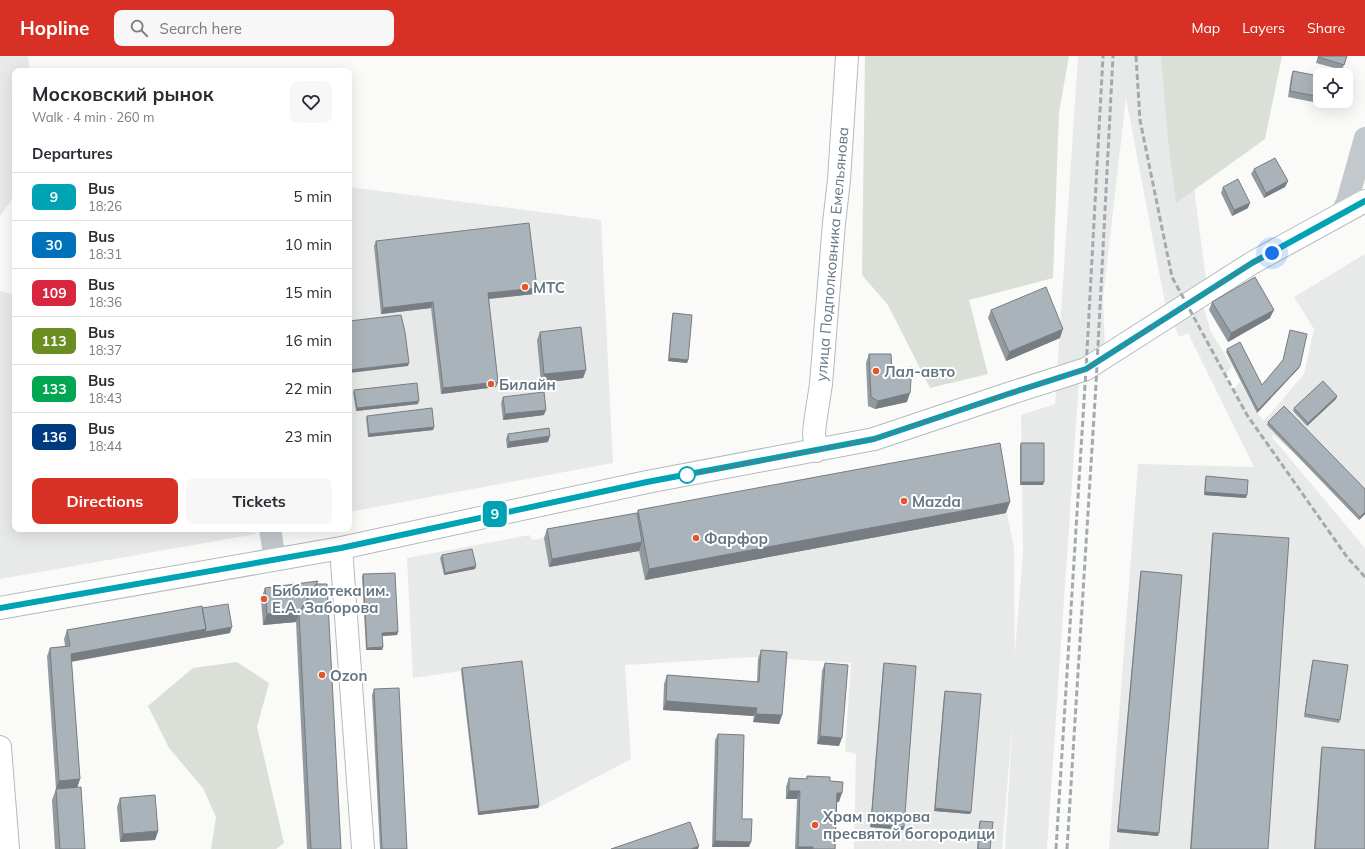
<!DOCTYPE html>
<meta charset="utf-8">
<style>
:root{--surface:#fff;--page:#f7f7f7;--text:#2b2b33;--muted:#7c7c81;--line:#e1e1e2;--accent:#d93025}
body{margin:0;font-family:Mulish,sans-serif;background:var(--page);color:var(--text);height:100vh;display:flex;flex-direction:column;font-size:15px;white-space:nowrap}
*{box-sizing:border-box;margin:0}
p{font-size:13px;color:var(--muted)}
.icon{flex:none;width:22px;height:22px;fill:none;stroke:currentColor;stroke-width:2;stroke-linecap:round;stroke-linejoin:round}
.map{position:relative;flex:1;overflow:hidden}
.panel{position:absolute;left:12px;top:12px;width:340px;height:464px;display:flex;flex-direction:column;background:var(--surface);border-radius:8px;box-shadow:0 4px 16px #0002}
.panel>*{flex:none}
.badge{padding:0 8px;border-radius:6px;font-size:14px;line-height:26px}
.tools{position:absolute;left:1313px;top:12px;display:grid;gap:8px}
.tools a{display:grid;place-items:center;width:40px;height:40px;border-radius:8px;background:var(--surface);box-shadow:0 4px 16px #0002;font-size:20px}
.you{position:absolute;width:20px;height:20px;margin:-10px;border:3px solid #fff;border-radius:50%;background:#1a73e8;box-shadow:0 0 0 6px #1a73e833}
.map>.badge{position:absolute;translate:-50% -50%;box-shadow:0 0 0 2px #fff}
h2{padding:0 20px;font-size:15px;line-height:36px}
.round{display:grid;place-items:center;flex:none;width:42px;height:42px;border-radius:8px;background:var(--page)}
.head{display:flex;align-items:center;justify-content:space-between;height:68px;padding:0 20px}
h1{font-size:19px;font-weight:700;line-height:30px}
.cta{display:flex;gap:8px;margin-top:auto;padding:8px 20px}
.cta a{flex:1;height:46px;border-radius:8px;background:var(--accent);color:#fff;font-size:16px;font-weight:700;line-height:46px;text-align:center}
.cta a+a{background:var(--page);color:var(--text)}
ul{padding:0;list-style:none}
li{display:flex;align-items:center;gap:12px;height:48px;padding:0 20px;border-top:1px solid var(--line)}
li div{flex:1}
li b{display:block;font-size:15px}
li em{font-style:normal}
li .badge{min-width:44px;font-weight:700;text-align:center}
header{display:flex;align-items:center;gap:24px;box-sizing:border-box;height:56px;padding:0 20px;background:var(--accent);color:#fff}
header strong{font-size:19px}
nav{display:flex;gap:22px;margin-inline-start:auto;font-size:14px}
.search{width:280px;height:36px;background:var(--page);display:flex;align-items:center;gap:10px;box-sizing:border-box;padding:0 14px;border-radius:8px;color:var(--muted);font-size:15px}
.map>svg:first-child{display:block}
.built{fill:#e8e9e9}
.green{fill:#dadfd7}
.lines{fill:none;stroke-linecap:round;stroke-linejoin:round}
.major-casing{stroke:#b5babe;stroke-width:24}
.minor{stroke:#c3c8cc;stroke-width:22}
.major{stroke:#fff;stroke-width:22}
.rail{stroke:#a2aab0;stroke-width:3;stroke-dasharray:6 3;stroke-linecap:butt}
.wall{fill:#929a9f}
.shaded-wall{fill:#777d82}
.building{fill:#aab3b9;stroke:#777d82}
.line-casing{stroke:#fff;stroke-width:9}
.line{stroke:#00a3b4;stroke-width:6}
.walk{stroke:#657683;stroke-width:4;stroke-dasharray:0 7.2}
.poi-dot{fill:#e4572e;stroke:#fff;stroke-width:1.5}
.stop-dot{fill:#fff;stroke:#00a3b4;stroke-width:2}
.labels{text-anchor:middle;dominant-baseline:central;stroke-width:4;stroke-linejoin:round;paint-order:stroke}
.street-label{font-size:15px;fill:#657683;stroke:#fff}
.poi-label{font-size:15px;font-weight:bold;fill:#657683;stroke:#fff;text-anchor:start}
</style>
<header>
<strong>Hopline</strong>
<div class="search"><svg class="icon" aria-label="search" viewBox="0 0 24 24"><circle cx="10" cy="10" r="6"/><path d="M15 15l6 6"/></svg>Search here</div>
<nav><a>Map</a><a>Layers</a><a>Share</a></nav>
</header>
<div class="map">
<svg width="1365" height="793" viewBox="0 0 1365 793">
<rect width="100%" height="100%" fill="#fafaf8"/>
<path class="built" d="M0,0H28L30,15H15V139L0,160Z
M1078,0H1177L1207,232L1202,246L1211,276L1232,310L1225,320L1233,334L1240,326L1257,357L1264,365L1304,318L1314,273L1294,241L1365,198V457L1273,379L1272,381L1365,492V793H1109L1138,408L1254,411L1188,277L1179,281L1165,247L1126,42L1103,242L1105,297L1080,310L1047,793H1005L1013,661L1002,793H854L856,698L845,695L851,607L753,601L625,609L631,703L538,752L478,759L461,615L413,622L407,502L530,479L532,484L995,398L1014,492L1015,628V596L1023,496L1021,359L1055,348Z
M349,131L601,164L613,407L349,456Z
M0,235L15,239V473H255L256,478L0,523Z"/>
<path class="green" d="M865,0H1069L1059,56L1053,222L969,244L988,318L930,332L888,249L862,219Z
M1161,0H1282L1265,83L1176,147L1168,83Z
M237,606L269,627L257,671L284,787L276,793H211L216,761L203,732L169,692L148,650L193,612Z"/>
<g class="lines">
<defs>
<path id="major" d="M816,395L814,378L815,367L821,328L834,167L839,124L847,0
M341,492L363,793
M0,552L341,492L647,426L874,383L1008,338L1086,313L1252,207L1365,145
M0,691L8,793"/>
</defs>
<use href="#major" class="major-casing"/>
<path class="minor" d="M1341,158L1347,146L1365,82
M270,473L275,503"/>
<use href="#major" class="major"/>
<path class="rail" d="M1136,0L1140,64L1172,221L1247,359L1347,501L1365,521
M1056,793L1086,313L1103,0
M1067,793L1096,328L1113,0"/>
</g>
<path class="wall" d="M1318,0H1347L1342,14L1316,7Z
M1293,15L1315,40L1313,46L1288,41L1291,21Z
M1254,113L1288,125L1285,131L1264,142L1251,118Z
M1223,131L1248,152L1232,160L1221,137Z
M376,185L537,232L534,238L489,243L496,331L441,338L431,252L381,258L374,190Z
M1212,246L1270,262L1228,286L1209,254Z
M991,254L1060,282L1006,305L988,262Z
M673,257L688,304L687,307L668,305L672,260Z
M1290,274L1299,312L1257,357L1226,296L1227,293L1262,329L1283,304Z
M540,276L586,314L583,322L541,327L537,284Z
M869,298L892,317L907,346L875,353L868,350L866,307Z
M354,334L418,348L356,355L353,337Z
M1337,340L1336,343L1307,370L1293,355L1294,352Z
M503,341L544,359L503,364L501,347Z
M367,360L434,371L433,374L368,381L366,362Z
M1268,366L1365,458L1359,464L1267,369Z
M508,378L548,386L507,392L506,383Z
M1021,387L1043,429H1020V390Z
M1206,420L1246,442L1204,439L1205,423Z
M638,454L1006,457L645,524L639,495L549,511L544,482L547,473L637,457Z
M1213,477L1268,793H1190L1212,480Z
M442,499L476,510L475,513L444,519L440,502Z
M1141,515L1158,780L1117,776L1140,518Z
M363,518L398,576L397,579L382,580L383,591L382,594H366L362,521Z
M317,528L341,793H307L296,566L263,569L261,543L265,532Z
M202,552L230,577L71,606L80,723L77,732L85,793H55L52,744L56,733L47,600L50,592L65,590L64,583L67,574Z
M761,594L782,659L779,668L753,666L754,660L663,654L664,628L667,619L757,626L758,603Z
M1313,604L1340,664L1339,667L1304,661L1312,606Z
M825,607L839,690L817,688L822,615Z
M884,607L904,771L903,774L870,771L883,610Z
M462,612L539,749L538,752L478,759L461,614Z
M374,633L407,793H380L372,639Z
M945,635L971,756L970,758L934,755L944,638Z
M718,678L742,763L749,791H712L715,684Z
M1322,691L1365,793H1314L1321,694Z
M807,720L830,725L839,746H837L835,793H795L797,743H786V731L789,722L806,723Z
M120,742L158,775L155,784L120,786L117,751Z
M980,765L990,793H977L979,768Z"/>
<path class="shaded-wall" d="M1288,125L1285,131L1264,142L1266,137Z
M1250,147L1248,152L1232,160L1234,154Z
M537,232L534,238L486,243L488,237Z
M433,246L431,252L381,258L383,252Z
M1274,254L1270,262L1228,286L1231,277Z
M1063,273L1060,282L1006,305L1009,296Z
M669,302L688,304L687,307L668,305Z
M409,307L408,310L349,317V314Z
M1300,310L1299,312L1257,357L1258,354Z
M586,314L583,322L541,327L544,318Z
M498,326L496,331L441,338L443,332Z
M910,337L907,346L875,353L878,345Z
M1337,340L1336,343L1307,370L1308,367Z
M419,345L418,348L356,355L357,352Z
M546,354L544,359L503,364L505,358Z
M434,371L433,374L368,381L369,378Z
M550,380L548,386L507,392L509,386Z
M1021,426H1044L1043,429H1020Z
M1205,436L1247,439L1246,442L1204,439Z
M1010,446L1006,457L645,524L649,513Z
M1365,456V458L1359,464L1360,461Z
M642,486L639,495L549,511L552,503Z
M476,510L475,513L444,519L445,517Z
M318,525L314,536L299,558L296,566L263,569L267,558Z
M232,571L230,577L68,606L71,598L206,573Z
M398,576L397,579L381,580L382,577Z
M383,591L382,594H366L367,592Z
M666,645L757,652L754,660L663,654Z
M756,658L782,659L779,668L753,666Z
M820,680L842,682L839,690L817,688Z
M80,723L77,732L56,733L59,725Z
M789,735H800L797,743H786Z
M837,737H842L839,746L834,745Z
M539,749L538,752L478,759L479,756Z
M935,752L971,756L970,758L934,755Z
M871,768L904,771L903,774L870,771Z
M1118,773L1159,777L1158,780L1117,776Z
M158,775L155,784L120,786L123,778Z
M715,785L751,786L749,791H712Z
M699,790L698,793H691Z
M798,791H813L812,793H797Z"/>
<path class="building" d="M1319,0H1347L1344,9L1318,1Z
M1293,15L1319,20L1315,40L1290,35Z
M1275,102L1288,125L1266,137L1254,113Z
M1238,123L1250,147L1234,154L1223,131Z
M529,167L537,232L488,237L498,326L443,332L433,246L383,252L376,185Z
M1255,221L1274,254L1231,277L1212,246Z
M1046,231L1063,273L1009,296L991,254Z
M673,257L692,259L688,304L669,302Z
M401,259L405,276L409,307L349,314V265Z
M581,271L586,314L544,318L540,276Z
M1290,274L1307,278L1300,310L1258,354L1227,293L1240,286L1262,329L1283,304Z
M869,298H891L892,317L912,311L910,337L878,345L871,341Z
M1323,325L1337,340L1308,367L1294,352Z
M417,327L419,345L357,352L354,334Z
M544,336L546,354L505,358L503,341Z
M1284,350L1365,433V456L1360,461L1268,366Z
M432,352L434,371L369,378L367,360Z
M549,372L550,380L509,386L508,378Z
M1000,387L1010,446L649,513L638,454Z
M1021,387H1044V426H1021Z
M1206,420L1248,424L1247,439L1205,436Z
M637,457L642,486L552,503L547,473Z
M1213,477L1289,482L1268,793H1191Z
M472,493L476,510L445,517L442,499Z
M1141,515L1182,519L1159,777L1118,773Z
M395,517L398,576L382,577L383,591L367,592L363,518Z
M318,525L300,555L267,558L265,532Z
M317,528H327L341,793H311L299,558Z
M228,548L232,571L205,576L206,573L202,552Z
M202,550L206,573L71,598L80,723L59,725L50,592L70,590L67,574Z
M761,594L787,596L782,659L756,658L757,652L666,645L667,619L759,626Z
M1313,604L1348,609L1340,664L1305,658Z
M522,605L539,749L479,756L462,612Z
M825,607L848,609L842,682L820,680Z
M884,607L916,610L904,771L871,768Z
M399,632L407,793H382L374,633Z
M945,635L981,638L971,756L935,752Z
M718,678L744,679L742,763H752L751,786L715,785Z
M1322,691L1365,694V793H1315Z
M807,720L830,721V725L843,726L842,737H837L835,793H813V791H798L800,735H789V722L807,723Z
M81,731L85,793H60L56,733Z
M155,739L158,775L123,778L120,742Z
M980,765L993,766L990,793H978Z
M690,766L699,790L691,793H611Z"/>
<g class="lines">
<defs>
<path id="line" d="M0,552L341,492L647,426L874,383L1008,338L1086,313L1252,207L1365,145"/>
</defs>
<use href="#line" class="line-casing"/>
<use href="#line" class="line"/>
<path class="walk" d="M687,419L874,383L1008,338L1086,313L1252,207L1272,197"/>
</g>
<g class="poi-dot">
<circle cx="525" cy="231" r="4"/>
<circle cx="876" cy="315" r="4"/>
<circle cx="491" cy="328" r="4"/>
<circle cx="904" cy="445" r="4"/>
<circle cx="696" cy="482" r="4"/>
<circle cx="264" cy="543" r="4"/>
<circle cx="322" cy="619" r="4"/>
<circle cx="815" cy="769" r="4"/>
</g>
<circle class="stop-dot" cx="687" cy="419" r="8"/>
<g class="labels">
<g class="street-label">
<text transform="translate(832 198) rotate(-85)">улица Подполковника Емельянова</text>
</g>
<g class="poi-label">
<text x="533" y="231">МТС</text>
<text x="884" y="315">Лал-авто</text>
<text x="499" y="328">Билайн</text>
<text x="912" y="445">Mazda</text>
<text x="704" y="482">Фарфор</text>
<text x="272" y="534">Библиотека им.<tspan x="272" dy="17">Е.А. Заборова</tspan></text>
<text x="330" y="619">Ozon</text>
<text x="823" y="760">Храм покрова<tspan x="823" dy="17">пресвятой богородици</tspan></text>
</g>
</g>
</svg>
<div class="tools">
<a><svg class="icon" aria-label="locate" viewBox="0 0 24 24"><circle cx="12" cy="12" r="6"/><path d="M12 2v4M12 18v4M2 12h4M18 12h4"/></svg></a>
</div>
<div class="you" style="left:1272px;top:197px"></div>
<b class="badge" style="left:495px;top:458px;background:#00a3b4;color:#fff">9</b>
<section class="panel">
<div class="head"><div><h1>Московский рынок</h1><p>Walk · 4 min · 260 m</p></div><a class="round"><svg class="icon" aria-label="heart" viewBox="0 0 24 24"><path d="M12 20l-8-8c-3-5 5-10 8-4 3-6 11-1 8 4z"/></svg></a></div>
<h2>Departures</h2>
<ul>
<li><span class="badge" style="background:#00a3b4;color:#fff">9</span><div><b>Bus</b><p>18:26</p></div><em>5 min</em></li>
<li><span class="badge" style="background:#0072bc;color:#fff">30</span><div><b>Bus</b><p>18:31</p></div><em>10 min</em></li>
<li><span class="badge" style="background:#d7263d;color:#fff">109</span><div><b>Bus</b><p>18:36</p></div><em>15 min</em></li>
<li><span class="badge" style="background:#6b8e23;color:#fff">113</span><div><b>Bus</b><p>18:37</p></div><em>16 min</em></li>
<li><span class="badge" style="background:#00a651;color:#fff">133</span><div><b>Bus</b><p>18:43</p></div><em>22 min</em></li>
<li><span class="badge" style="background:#003b80;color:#fff">136</span><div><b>Bus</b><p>18:44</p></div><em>23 min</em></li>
</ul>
<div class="cta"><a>Directions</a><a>Tickets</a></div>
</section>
</div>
